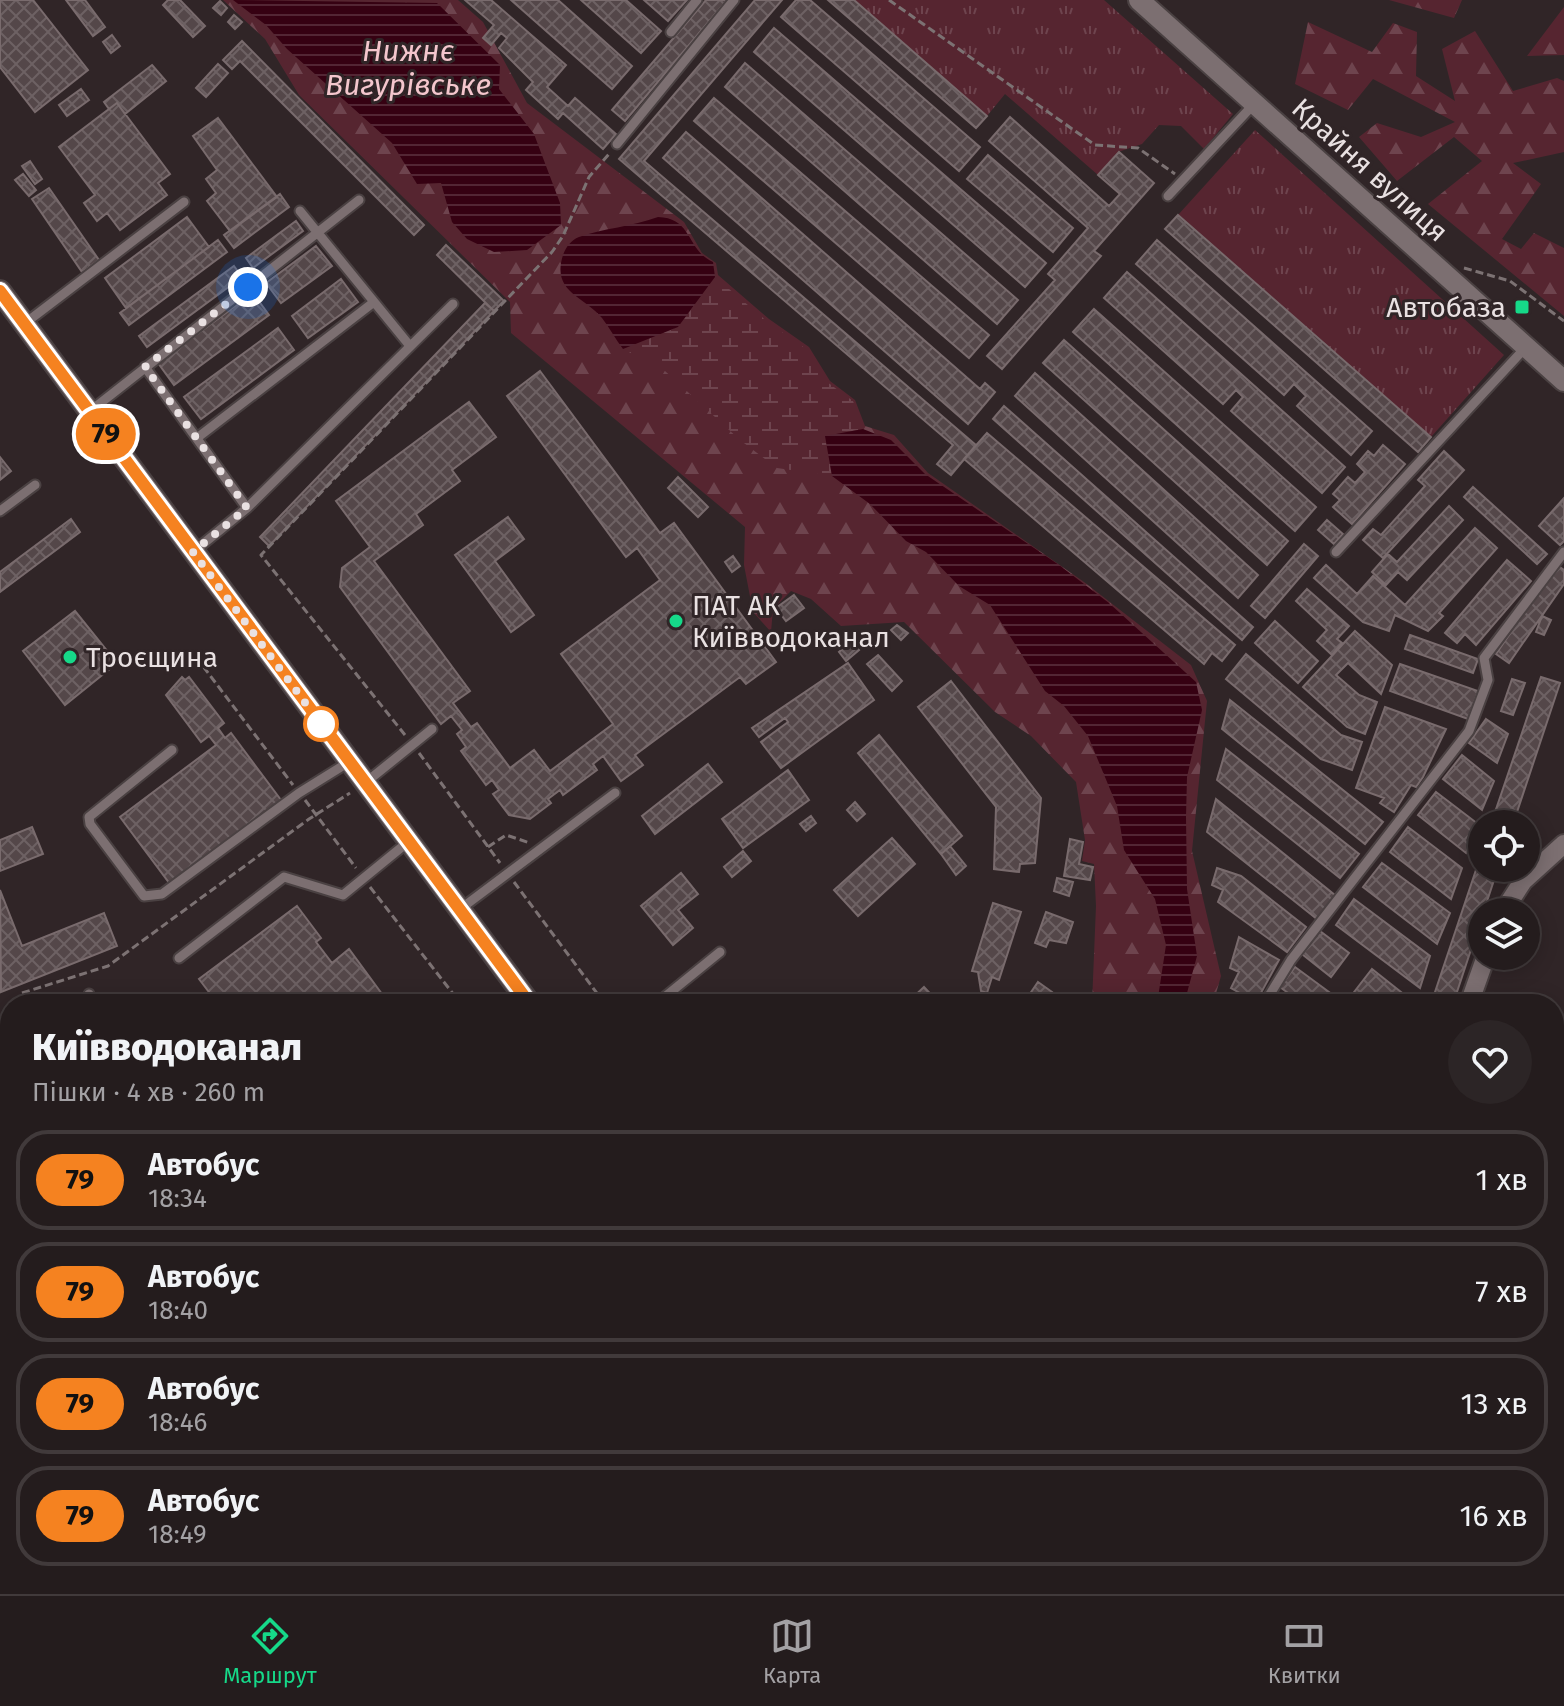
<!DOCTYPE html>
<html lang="uk">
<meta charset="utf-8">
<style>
:root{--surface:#241c1d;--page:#2c2526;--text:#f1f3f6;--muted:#a3a1a4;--line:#413a3b;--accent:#16d989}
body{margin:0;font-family:"Fira Sans",sans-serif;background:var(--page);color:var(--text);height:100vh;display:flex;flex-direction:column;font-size:30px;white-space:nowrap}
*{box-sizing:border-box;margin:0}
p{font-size:26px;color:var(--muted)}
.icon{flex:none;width:44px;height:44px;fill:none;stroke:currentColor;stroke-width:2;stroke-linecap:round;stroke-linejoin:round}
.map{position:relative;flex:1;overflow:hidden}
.sheet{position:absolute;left:0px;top:994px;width:1564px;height:600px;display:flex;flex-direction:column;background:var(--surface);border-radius:32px 32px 0 0;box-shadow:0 4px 20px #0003,0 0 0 2px var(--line)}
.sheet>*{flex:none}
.badge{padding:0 16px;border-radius:26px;font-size:28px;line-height:52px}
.tools{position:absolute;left:1468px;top:810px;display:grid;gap:16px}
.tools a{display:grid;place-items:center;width:72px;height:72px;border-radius:50%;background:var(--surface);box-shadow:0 4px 20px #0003,0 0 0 2px var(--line);font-size:40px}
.you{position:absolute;width:40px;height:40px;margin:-20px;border:6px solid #fff;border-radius:50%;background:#1a73e8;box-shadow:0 0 0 12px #1a73e833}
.map>.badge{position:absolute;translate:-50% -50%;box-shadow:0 0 0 4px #fff}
.round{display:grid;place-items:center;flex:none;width:84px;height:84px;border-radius:42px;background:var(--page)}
.headline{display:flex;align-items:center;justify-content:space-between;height:136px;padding:0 32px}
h1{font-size:38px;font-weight:800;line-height:60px}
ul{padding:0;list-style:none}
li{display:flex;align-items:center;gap:24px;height:100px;margin:0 16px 12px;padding:0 16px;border:4px solid var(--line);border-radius:32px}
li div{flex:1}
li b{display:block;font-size:30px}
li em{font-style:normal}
li .badge{min-width:88px;font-weight:700;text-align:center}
.dock{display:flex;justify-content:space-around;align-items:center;height:112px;border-top:2px solid var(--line);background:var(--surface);font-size:22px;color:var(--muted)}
.dock a{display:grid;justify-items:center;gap:4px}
.dock .current{color:var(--accent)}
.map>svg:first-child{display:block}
.grass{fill:url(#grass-tufts)}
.forest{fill:url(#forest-firs)}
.wetland{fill:url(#wetland-marsh)}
.water{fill:url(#water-rules)}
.building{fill:url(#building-cross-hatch);stroke:#796b6d;stroke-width:2}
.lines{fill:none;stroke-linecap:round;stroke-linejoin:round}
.lane-casing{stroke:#4a4142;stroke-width:13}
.street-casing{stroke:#4a4142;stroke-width:22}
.secondary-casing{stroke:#4a4142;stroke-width:24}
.path{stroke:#7c7273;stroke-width:3;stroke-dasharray:8 4;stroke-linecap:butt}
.lane{stroke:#7c6f71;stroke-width:9}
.street{stroke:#7c6f71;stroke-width:18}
.secondary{stroke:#7c6f71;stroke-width:20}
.tram{stroke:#b3aaac;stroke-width:2}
.line-casing{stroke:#fff;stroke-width:18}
.line{stroke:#f58220;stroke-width:12}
.walk{stroke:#e9e1e2;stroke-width:8;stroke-dasharray:0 14.4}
.poi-dot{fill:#16d989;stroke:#302527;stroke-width:3}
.stop-dot{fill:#fff;stroke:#f58220;stroke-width:4}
.labels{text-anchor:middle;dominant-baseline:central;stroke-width:6;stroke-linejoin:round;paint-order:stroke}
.street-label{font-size:28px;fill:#e9e1e2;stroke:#302527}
.poi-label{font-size:28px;fill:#e9e1e2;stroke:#302527;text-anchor:start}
.water-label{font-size:30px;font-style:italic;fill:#f4c6cd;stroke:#302527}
</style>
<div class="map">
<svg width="1564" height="1594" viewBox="0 0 1564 1594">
<defs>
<pattern id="grass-tufts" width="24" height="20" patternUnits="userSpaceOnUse" patternTransform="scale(2)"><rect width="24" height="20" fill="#562530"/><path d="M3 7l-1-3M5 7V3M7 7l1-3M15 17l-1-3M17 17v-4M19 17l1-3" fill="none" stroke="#6e444e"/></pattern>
<pattern id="forest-firs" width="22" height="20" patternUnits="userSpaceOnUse" patternTransform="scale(2)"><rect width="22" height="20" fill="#562530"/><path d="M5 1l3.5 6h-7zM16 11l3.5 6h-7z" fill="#6e444e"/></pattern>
<pattern id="wetland-marsh" width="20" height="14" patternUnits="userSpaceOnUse" patternTransform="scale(2)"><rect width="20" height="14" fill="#562530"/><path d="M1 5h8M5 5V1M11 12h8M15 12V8" fill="none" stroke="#6e444e"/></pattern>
<pattern id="water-rules" width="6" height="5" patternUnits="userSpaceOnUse" patternTransform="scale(2)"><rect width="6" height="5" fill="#360112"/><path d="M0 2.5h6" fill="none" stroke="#532634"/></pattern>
<pattern id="building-cross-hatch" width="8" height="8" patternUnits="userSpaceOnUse" patternTransform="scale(2)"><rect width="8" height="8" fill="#544749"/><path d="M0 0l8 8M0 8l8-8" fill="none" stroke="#6d6163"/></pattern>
</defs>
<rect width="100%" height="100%" fill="#302527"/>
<path class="grass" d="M854,0H1104L1233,114L1204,149L1181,126L1159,125L1142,144L1118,152L1098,175L1005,94L987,116Z
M1255,130L1504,355L1431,437L1178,215Z"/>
<path class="forest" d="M223,0H458L483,22L527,103L684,222L702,253L716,263L718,275L769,319L809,347L830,381L855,400L865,426L894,435L928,473L1084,582L1191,665L1207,701L1192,851L1221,976L1213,1004H1092L1096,906L1094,864L1082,861L1085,840L1076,782L1031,736L995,712L904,622L841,626L811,599L791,591L773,609L771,632L753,612L744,565L745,527L511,333L510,302L299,95L265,39Z
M1389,0H1462L1454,18Z
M1564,7V55L1527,56Z
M1308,22L1372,52L1393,23L1417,32L1416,76L1455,101L1442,49L1475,31L1513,91L1557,78L1564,81V152L1513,163L1541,184L1502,239L1521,249L1534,233L1564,248V316L1428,204L1482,161L1454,137L1397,181L1359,137L1377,123L1421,137L1455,122L1373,79L1348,110L1295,84Z
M279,1584H469L466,1594H275Z
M479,1584H626L614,1594H507Z"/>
<path class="wetland" d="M715,277L770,324L809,351L827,382L853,401L863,429L825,436L832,476L777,468L740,440L665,371L623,349L678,327Z"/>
<path class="water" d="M233,0L437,3L500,65L499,89L534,134L560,203L561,225L527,250L494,252L467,239L452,222L441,183L417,184L392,143L287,49L266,25Z
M658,217C693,218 686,250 713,262L715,277L678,327L623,349C615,339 610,328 602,318C584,296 551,292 563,255C566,247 571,240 579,237C604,228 631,227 658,217Z
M863,429L891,440L925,474L1059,565L1109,603L1196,682L1202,710L1187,777L1186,817L1187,889L1197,956L1184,1004H1157L1166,945L1155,899L1124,850L1117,806L1088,736L1064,706L1045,691L990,605L959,586L926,552L906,541L870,504L832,476L825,436Z"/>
<path class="building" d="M0,0H33L88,70L35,112L0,67Z
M66,0H85L105,27L93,36Z
M168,0H180L205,26L193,37L163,5Z
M465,0H491L566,65L547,87L568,106L575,98L616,134L603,149L563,113L558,119L526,90L533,82L499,48L507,38L501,33L491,45L483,38L494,25Z
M511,0H558L632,66L612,89Z
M581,0H626L661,31L641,53Z
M644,0H687L668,21Z
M706,0H727L625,121L612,110Z
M755,0H782L644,161L976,445L951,475L937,464L953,445L619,159Z
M796,0H810L980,147L959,171L781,17Z
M828,0H854L987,116L976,128Z
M220,1L227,8L221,15L213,8Z
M234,15L242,22L235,29L228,22Z
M774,28L1046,263L1025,287L754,52Z
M112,35L120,46L111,53L103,42Z
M242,41L424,225L414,235L240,61L232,69L223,60Z
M745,63L1018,300L997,324L725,87Z
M218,64L228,73L206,97L196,88Z
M152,65L166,81L125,114L117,103L109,109L104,102Z
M81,89L89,100L67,116L59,105Z
M714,98L989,335L969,358L694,121Z
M117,103L170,174L158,183L167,195L120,230L107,213L97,221L84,203L95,195L59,147Z
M1010,117L1109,206L1120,194L1098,175L1119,152L1154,183L1094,251L1101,256L1002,369L987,356L1055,280L1048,274L1088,228L989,141Z
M218,118L277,197L230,231L207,201L216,193L206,179L217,170L193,136Z
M686,132L980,389L985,383L995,392L968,424L663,158Z
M988,155L1073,228L1053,252L967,179Z
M30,161L42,179L35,184L22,166Z
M23,174L36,190L29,196L15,180Z
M49,188L99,260L82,272L32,199Z
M280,194L289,207L234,248L224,235Z
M1178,215L1431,437L1418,452L1165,229Z
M187,217L209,247L126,308L105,278Z
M296,221L303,231L253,268L246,258Z
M218,240L227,252L129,325L120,313Z
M1157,240L1372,431L1351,455L1297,406L1306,396L1294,384L1284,395L1136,264Z
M446,245L504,301L494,311L437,255Z
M316,246L332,266L281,303L266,283Z
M234,266L242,277L147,347L139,336Z
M1127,272L1345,467L1322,493L1231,411L1243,397L1236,390L1223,404L1104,298Z
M341,279L358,302L308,338L292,316Z
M253,293L269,315L174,385L158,363Z
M485,303L494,311L269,546L260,537Z
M1094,309L1316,507L1295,531L1073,332Z
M278,328L294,350L201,419L184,397Z
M1064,340L1288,541L1267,565L1043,363Z
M540,371L660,533L674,523L776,662L746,684L740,677L635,755L643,765L621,781L603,756L593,764L597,770L563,795L560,790L548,799L551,803L530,819L509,815L493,794L499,790L492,780L486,785L461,751L466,747L457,734L462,730L451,716L441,724L340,587L342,568L370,547L336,501L469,402L496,437L452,470L460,481L416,514L423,525L374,561L470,691L453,703L471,727L477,723L510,768L534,750L550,771L613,724L561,654L660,580L637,548L626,557L507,396Z
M1035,373L1258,575L1238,598L1015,396Z
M1004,406L1253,627L1242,640L993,419Z
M987,433L1235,645L1222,661L1212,653L1204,664L964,459Z
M1383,445L1405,464L1352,524L1333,507L1340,500L1333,494L1348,477L1355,483L1365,472L1357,464L1368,451L1374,456Z
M1444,451L1464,470L1383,558L1363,540L1373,529L1381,535L1425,486L1418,480Z
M0,457L11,471L0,480Z
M678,477L708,507L698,517L668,488Z
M1473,487L1547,554L1537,564L1464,497Z
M1564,498V541L1560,545L1539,526Z
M1449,506L1463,520L1407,580L1398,572L1386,585L1372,572L1388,554L1397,562Z
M508,517L524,539L495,561L534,615L511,632L455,555Z
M71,519L80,532L0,592V572Z
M1327,520L1343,534L1334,544L1318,530Z
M1475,528L1497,548L1439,613L1443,616L1428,631L1395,615L1389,631L1363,622L1314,578L1326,565L1357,594L1373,576L1405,605Z
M1304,544L1318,556L1265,618L1251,606Z
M733,556L740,566L732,572L725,562Z
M1507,560L1531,581L1476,645L1465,634L1457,643L1445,633Z
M1557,565L1564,570V584L1509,663L1496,654Z
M1307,589L1349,626L1337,639L1342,643L1332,655L1317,641L1327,630L1296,601Z
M794,595L804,608L786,621L776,608Z
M75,611L117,663L65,705L23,651Z
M1542,616L1551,620L1544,635L1536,632Z
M1275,621L1318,661L1298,683L1255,643Z
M897,625L908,633L901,640L891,630Z
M1355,631L1392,665L1381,694L1348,663L1336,675L1359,695L1377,702L1365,734L1347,727L1303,687Z
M1410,635L1478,659L1473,673L1405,649Z
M852,641L859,650L846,661L839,652Z
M1246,654L1341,735L1362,742L1352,770L1321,759L1226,679Z
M878,655L902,681L892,691L867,664Z
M848,663L874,700L781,768L761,742L788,722L785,718L759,737L752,728Z
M1400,664L1478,691L1468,719L1390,691Z
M182,677L185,680L189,677L224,723L218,728L225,738L231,733L281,800L170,884L120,817L216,745L209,736L201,742L166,695Z
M1541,677L1560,683L1513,824H1491Z
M1512,679L1525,683L1513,715L1501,711Z
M951,681L1041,798L1035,863L1020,864L1019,872L994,869L996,807L918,707Z
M1230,700L1383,822L1365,844L1222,729Z
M1385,707L1446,729L1423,777L1416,787L1411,785L1394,812L1380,803L1384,798L1356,788Z
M1486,719L1508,734L1497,763L1469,743Z
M879,735L962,836L941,854L858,753Z
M1226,749L1359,854L1340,878L1217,780Z
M1462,755L1494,781L1482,810L1443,779Z
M708,764L722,782L655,834L642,816Z
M788,770L809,800L743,848L722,819Z
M1436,792L1478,824L1466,853L1418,815Z
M1216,799L1336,896L1317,919L1207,832Z
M855,802L865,814L857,821L847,810Z
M811,816L816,823L806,831L800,824Z
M32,827L43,854L0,871V840Z
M1408,827L1462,868L1451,899L1390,852Z
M892,838L915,864L858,916L834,890Z
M1070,839L1083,842L1079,864L1093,867L1090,880L1064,876Z
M950,846L966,866L956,875L941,854Z
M743,851L751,861L732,877L724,867Z
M1482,852V868H1498L1453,1004H1431Z
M1382,863L1450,913L1437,944L1363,887Z
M1217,868L1241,876L1306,927L1287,952L1218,902L1223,890L1212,885Z
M681,873L698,894L678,910L693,928L673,945L641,906Z
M1057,878L1073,882L1069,896L1054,891Z
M0,890L22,946L104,913L117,946L1,992Z
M1354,899L1430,956L1420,988L1336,925Z
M993,903L1021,912L999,980L992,977L987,993L981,991L978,972L972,971Z
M297,906L321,938L316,942L332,963L349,949L382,994L368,1004H257L249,993L234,1004H218L199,979Z
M1046,912L1073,922L1066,943L1049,940L1046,947L1035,943Z
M1320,931L1349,953L1331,977L1302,954Z
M1239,937L1279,960L1256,1002L1231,988L1239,972L1230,968Z
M1295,967L1344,1003L1303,1004L1280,987Z
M1372,969L1411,1000L1408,1004H1361L1351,996Z
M1038,982L1052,992L1044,1004H1023Z
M924,987L940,1004H906Z
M1558,1023L1564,1030V1049L1556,1055L1554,1026Z
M0,1043L10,1072V1082L1,1085Z
M1564,1088V1112L1560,1117L1554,1111V1098Z
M3,1115L10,1140V1201L0,1166Z"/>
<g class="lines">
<defs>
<path id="lane" d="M671,32L697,0
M617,144L734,0
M1168,196L1254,104
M300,211L410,346
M24,324L184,202
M145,367L247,508
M89,412L359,200
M197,438L374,302
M0,511L35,485
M193,552L247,508L453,304
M1336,552L1526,347
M172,750L89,817L90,824L144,896L162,894L299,793L349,762
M365,783L432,729
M459,910L615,793
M179,958L284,877L343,895L408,842
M89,994L92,1004
M50,1001L51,1004
M656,1004L720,952
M1264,1004L1291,960L1469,731L1488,680L1484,658L1564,552
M0,1038L10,1035
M0,1511L10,1508
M820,1584L830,1594
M243,1594L247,1584
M660,1594L663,1584
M1014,1594L1015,1584
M1084,1594V1584
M1133,1594L1144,1584"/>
<path id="street" d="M1503,912L1523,881L1564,844
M1469,1004L1486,956"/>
<path id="secondary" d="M1139,0L1564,381
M0,291L530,1004
M0,1319L10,1354
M76,1584L78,1594
M962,1584L969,1594"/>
</defs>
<use href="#lane" class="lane-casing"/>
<use href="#street" class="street-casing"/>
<use href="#secondary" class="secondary-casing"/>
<path class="path" d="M889,0L1095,145L1138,148L1175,174
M1464,268L1510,281L1564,321
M196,657L293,785
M405,735L261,555L552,252L563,236L589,177L609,154
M419,753L500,863
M305,800L356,868
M488,847L506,835L530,843
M514,882L605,1004
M370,887L461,1004
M22,993L108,966L309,819L350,793
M0,1094L10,1120
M6,1194L10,1208
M0,1289L10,1286
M1554,1569L1564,1573
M890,1584L897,1594
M1033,1584L1041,1594
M1399,1584L1432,1594
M1493,1584L1517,1594
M1185,1594L1189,1584
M1207,1594L1211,1584
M1392,1594L1396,1584
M1418,1594L1422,1584
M1439,1594L1443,1584"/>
<use href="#lane" class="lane"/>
<use href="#street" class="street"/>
<use href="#secondary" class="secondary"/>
<path class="tram" d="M0,1179L10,1215
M1,1206L10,1238
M116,1584L118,1594"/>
</g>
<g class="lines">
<defs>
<path id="line" d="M0,291L530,1004"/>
</defs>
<use href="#line" class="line-casing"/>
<use href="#line" class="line"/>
<path class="walk" d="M248,287L145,367L247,508L193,552L321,724"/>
</g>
<g class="poi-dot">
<rect x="1514" y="299" width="16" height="16" rx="4"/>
<circle cx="676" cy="621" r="8"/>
<circle cx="70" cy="657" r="8"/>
</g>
<circle class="stop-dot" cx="321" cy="724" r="16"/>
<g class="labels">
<g class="street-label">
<text transform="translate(1370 170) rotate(42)">Крайня вулиця</text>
</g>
<g class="poi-label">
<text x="1506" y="307" text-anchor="end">Автобаза</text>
<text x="692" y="605">ПАТ АК<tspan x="692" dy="32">Київводоканал</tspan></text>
<text x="86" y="657">Троєщина</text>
</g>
<g class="water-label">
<text x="408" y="51">Нижнє<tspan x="408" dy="34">Вигурівське</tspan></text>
</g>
</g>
</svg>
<div class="tools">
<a><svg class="icon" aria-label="locate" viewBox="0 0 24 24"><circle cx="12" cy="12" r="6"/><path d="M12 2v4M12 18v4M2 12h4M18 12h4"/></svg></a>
<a><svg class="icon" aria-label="layers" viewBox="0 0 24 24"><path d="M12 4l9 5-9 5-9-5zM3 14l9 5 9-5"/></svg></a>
</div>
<div class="you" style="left:248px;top:287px"></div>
<b class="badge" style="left:106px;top:434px;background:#f58220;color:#111">79</b>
<section class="sheet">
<div class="headline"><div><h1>Київводоканал</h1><p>Пішки · 4 хв · 260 m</p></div><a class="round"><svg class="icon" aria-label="heart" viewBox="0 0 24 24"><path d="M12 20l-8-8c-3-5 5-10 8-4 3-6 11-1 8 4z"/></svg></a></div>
<ul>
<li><span class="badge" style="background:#f58220;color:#111">79</span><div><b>Автобус</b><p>18:34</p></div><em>1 хв</em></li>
<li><span class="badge" style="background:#f58220;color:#111">79</span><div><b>Автобус</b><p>18:40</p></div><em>7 хв</em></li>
<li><span class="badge" style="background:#f58220;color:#111">79</span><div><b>Автобус</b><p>18:46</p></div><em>13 хв</em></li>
<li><span class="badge" style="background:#f58220;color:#111">79</span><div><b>Автобус</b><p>18:49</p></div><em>16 хв</em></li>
</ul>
</section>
</div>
<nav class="dock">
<a class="current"><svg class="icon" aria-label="directions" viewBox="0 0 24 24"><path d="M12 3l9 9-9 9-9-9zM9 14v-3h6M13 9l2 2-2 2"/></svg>Маршрут</a>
<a><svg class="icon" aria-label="map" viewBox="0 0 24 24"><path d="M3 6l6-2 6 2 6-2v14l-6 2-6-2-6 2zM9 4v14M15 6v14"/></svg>Карта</a>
<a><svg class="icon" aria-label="tickets" viewBox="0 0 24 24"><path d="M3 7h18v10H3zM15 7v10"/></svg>Квитки</a>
</nav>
